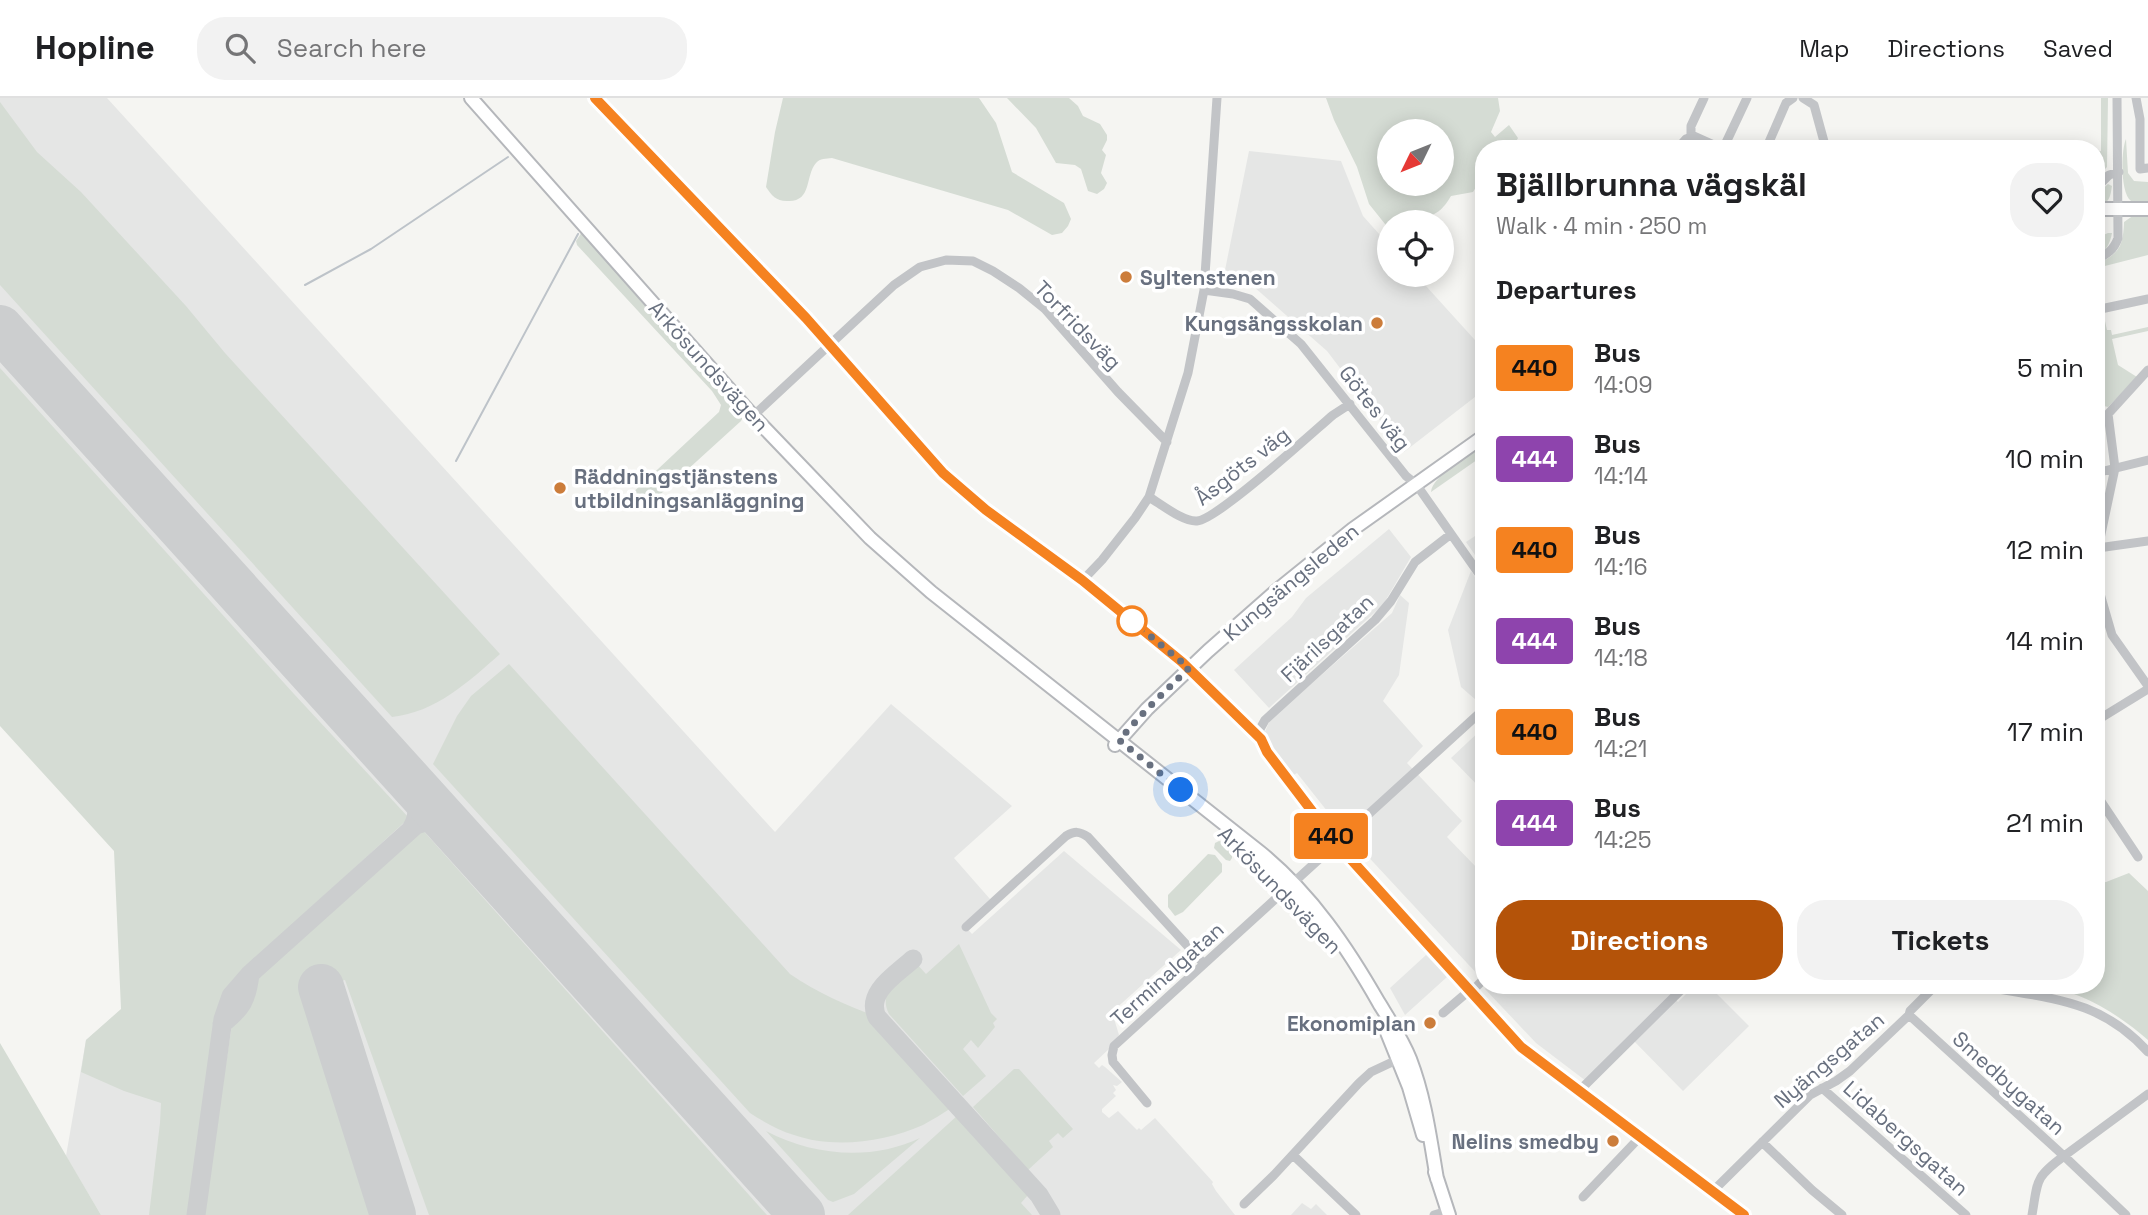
<!DOCTYPE html>
<meta charset="utf-8">
<style>
:root{--surface:#fff;--page:#f2f2f2;--text:#202124;--muted:#757577;--line:#e0e0e0;--accent:#b45309}
body{margin:0;font-family:"Space Grotesk",sans-serif;background:var(--page);color:var(--text);height:100vh;display:flex;flex-direction:column;font-size:26px;white-space:nowrap}
*{box-sizing:border-box;margin:0}
p{font-size:23px;color:var(--muted)}
.icon{flex:none;width:38px;height:38px;fill:none;stroke:currentColor;stroke-width:2;stroke-linecap:round;stroke-linejoin:round}
.map{position:relative;flex:1;overflow:hidden}
.sheet{position:absolute;left:1475px;top:42px;width:630px;height:854px;display:flex;flex-direction:column;background:var(--surface);border-radius:28px;box-shadow:0 4px 18px #0003}
.sheet>*{flex:none}
.badge{padding:0 14px;border-radius:5px;font-size:24px;line-height:46px}
.needle{width:46px;rotate:227deg}
.tools{position:absolute;left:1377px;top:21px;display:grid;gap:14px}
.tools a{display:grid;place-items:center;width:77px;height:77px;border-radius:50%;background:var(--surface);box-shadow:0 4px 18px #0003;font-size:35px}
.you{position:absolute;width:35px;height:35px;margin:-18px;border:5px solid #fff;border-radius:50%;background:#1a73e8;box-shadow:0 0 0 10px #1a73e833}
.map>.badge{position:absolute;translate:-50% -50%;box-shadow:0 0 0 4px #fff}
h2{padding:0 21px;font-size:26px;line-height:63px}
.round{display:grid;place-items:center;flex:none;width:74px;height:74px;border-radius:28px;background:var(--page)}
.summary{display:flex;align-items:center;justify-content:space-between;height:119px;padding:0 21px}
h1{font-size:33px;font-weight:800;line-height:52px}
.action{display:flex;gap:14px;margin-top:auto;padding:14px 21px}
.action a{flex:1;height:80px;border-radius:28px;background:var(--accent);color:#fff;font-size:28px;font-weight:800;line-height:80px;text-align:center}
.action a+a{background:var(--page);color:var(--text)}
ul{padding:0;list-style:none}
li{display:flex;align-items:center;gap:21px;height:91px;padding:0 21px}
li div{flex:1}
li b{display:block;font-size:26px}
li em{font-style:normal}
li .badge{min-width:77px;font-weight:700;text-align:center}
header{display:flex;align-items:center;gap:42px;box-sizing:border-box;height:98px;padding:0 35px;background:var(--surface);border-bottom:2px solid var(--line)}
header strong{font-size:33px}
nav{display:flex;gap:38px;margin-inline-start:auto;font-size:24px}
.search{width:490px;height:63px;background:var(--page);display:flex;align-items:center;gap:18px;box-sizing:border-box;padding:0 24px;border-radius:28px;color:var(--muted);font-size:26px}
.map>svg:first-child{display:block}
.built{fill:#e5e6e5}
.green{fill:#d5dcd4;fill-rule:evenodd}
.lines{fill:none;stroke-linecap:round;stroke-linejoin:round}
.stream{stroke:#bdc3c9;stroke-width:2}
.taxiway{stroke:#cccecf;stroke-width:19}
.runway{stroke:#cccecf;stroke-width:46}
.major-casing{stroke:#b5b7bb;stroke-width:16}
.minor{stroke:#c2c4c7;stroke-width:9}
.major{stroke:#fff;stroke-width:12}
.line-casing{stroke:#fff;stroke-width:16}
.line{stroke:#f58220;stroke-width:10}
.walk{stroke:#68707f;stroke-width:7;stroke-dasharray:0 12.6}
.poi-dot{fill:#cc7d3b;stroke:#fff;stroke-width:2.5}
.stop-dot{fill:#fff;stroke:#f58220;stroke-width:3.5}
.labels{text-anchor:middle;dominant-baseline:central;stroke-width:7;stroke-linejoin:round;paint-order:stroke}
.poi-label{font-size:21px;font-weight:bold;fill:#68707f;stroke:#fff;text-anchor:end}
.street-label{font-size:21px;fill:#68707f;stroke:#fff}
</style>
<header>
<strong>Hopline</strong>
<div class="search"><svg class="icon" aria-label="search" viewBox="0 0 24 24"><circle cx="10" cy="10" r="6"/><path d="M15 15l6 6"/></svg>Search here</div>
<nav><a>Map</a><a>Directions</a><a>Saved</a></nav>
</header>
<div class="map">
<svg width="2148" height="1117" viewBox="0 0 2148 1117">
<rect width="100%" height="100%" fill="#f5f5f2"/>
<path class="built" d="M0,0H107L775,734L891,606L1012,708L954,760L990,801L963,826L972,836L1064,753L1181,852L1112,914L1119,937L1109,951L1094,965L1099,970L1102,967L1105,969L1122,984L1117,988L1113,987L1116,992L1113,995L1116,998L1102,1011V1014L1109,1020L1118,1013L1137,1032L1139,1030L1141,1032L1155,1020L1213,1084L1212,1086L1216,1093L1235,1117H101L66,1058L86,942L122,911L115,753L0,627Z
M1249,53L1341,63L1363,118L1389,147L1390,177H1416L1484,252V292L1404,354L1327,253L1253,188L1223,182Z
M1389,431L1411,459L1383,507L1269,610L1234,572L1292,519L1306,500Z
M1484,432V470L1466,444Z
M1471,473L1484,492V595L1476,602L1461,589L1448,532Z
M1400,497L1409,505L1399,577L1383,603L1423,648L1407,665L1462,723L1447,739L1477,770L1484,764V875L1480,879L1335,723L1297,675L1292,678L1266,645L1264,636L1270,622L1392,515Z
M1484,629V694L1451,660Z
M1426,857L1447,879L1405,917L1390,890Z
M1489,887H1661L1678,904L1695,887H1708L1749,928L1683,993L1630,939L1586,983L1536,945L1485,891Z
M1302,1105L1311,1111L1316,1106L1327,1117H1291Z"/>
<path class="green" d="M783,0H979L996,25L1012,74L1064,105L1071,121L1068,128L1062,135L1052,137L1008,112L832,60C826,61 820,60 816,65C805,78 812,103 789,103C777,104 772,98 766,89L775,34Z
M1007,0H1069L1078,8L1083,18L1100,26L1107,37V42L1102,52L1106,57L1101,75L1107,85L1104,91L1097,96L1088,93L1081,71L1075,67L1056,65L1036,30Z
M1326,0H1498L1500,13L1491,34L1495,39L1509,27L1518,40L1512,51H1484V76L1473,94L1451,98C1441,115 1434,118 1415,121V124H1390L1389,131L1369,106L1357,69L1334,22ZM1390,33H1442V86H1390Z
M2101,0H2108L2107,69L2101,75L2097,66V54L2101,53Z
M0,4L37,54L81,94L186,208L225,255L500,556C467,585 436,614 392,619L0,187Z
M2126,41L2128,75L2134,83L2148,84V107C2142,106 2136,107 2131,103C2120,95 2121,52 2126,41Z
M2108,86L2112,88C2110,101 2109,105 2097,108V96Z
M2134,117H2148V157L2097,170L2096,167C2119,155 2123,150 2124,124Z
M582,134L744,317L741,323L642,413L635,410L627,400L719,314L721,307L712,293L577,147L576,143Z
M2108,135H2112C2110,145 2107,153 2097,157L2096,140Z
M2103,214L2107,232H2111L2112,237L2148,229V233L2112,241L2118,267L2137,279L2108,309L2104,308L2097,285V216Z
M0,270L294,596L409,720L291,828L237,878L225,894L215,944L190,1117H149L160,1025L161,1005L124,993L81,974L86,942L121,911L114,753L0,628Z
M1484,345V357L1431,394C1432,378 1470,356 1484,345Z
M509,566L790,876C817,895 847,907 877,919L874,923L951,1010C942,1016 932,1022 923,1027C885,1044 834,1051 794,1037C778,1032 764,1024 750,1015L433,666L457,618L471,598Z
M419,729H420L767,1117H429L345,882L304,895L374,1117H203L232,926L248,909L258,877L319,816Z
M1219,743L1226,745L1232,750V760L1230,763L1226,762L1214,750L1215,745Z
M1208,756L1215,757L1222,766V774L1183,814L1175,818L1168,809V797Z
M2129,775L2148,793V942C2117,915 2078,891 2037,887H2096L2097,785L2106,784Z
M959,846L991,915L997,921L993,925L995,929L978,950L971,942L963,951L986,978L963,998L889,916C877,893 901,878 916,865L926,876Z
M0,945L101,1117H0Z
M1014,971H1019L1073,1031L1063,1040L1058,1035L1049,1043L1053,1049L1028,1072L973,1009Z
M958,1017L1028,1097L1021,1105L1032,1117H848Z
M766,1033C813,1058 872,1063 920,1040L854,1096L833,1104L828,1102Z"/>
<g class="lines">
<path class="stream" d="M305,187L371,151L508,59
M456,363L578,136"/>
<path class="taxiway" d="M387,658C403,678 429,704 411,731
M913,861C897,876 865,894 877,919L1039,1097L1051,1117
M222,926C242,910 247,902 250,876
M196,1117L223,921L231,898L250,876L416,727C443,716 459,739 475,756"/>
<path class="runway" d="M0,230L802,1117
M321,889L393,1117"/>
<defs>
<path id="major" d="M471,0L753,318L870,440L931,494L1261,755C1312,797 1347,849 1379,905C1390,923 1402,941 1410,961C1425,1000 1430,1040 1437,1081
M2096,111H2148
M1115,647L1147,611L1208,553L1275,494L1353,431L1484,338
M1248,754L1326,833
M1386,932L1409,989L1423,1037
M1435,1074L1449,1117"/>
</defs>
<use href="#major" class="major-casing"/>
<path class="minor" d="M595,0L806,220L943,375L986,412L1082,483L1182,564L1261,641L1267,654L1337,746L1521,949L1745,1117
M1803,0L1814,7L1826,51
M2136,0L2140,21V71L2148,70
M1691,39V28L1704,0
M1677,51L1686,41L1694,38L1723,51
M1723,51L1747,0
M1766,51L1786,5L1793,0
M2096,90L2109,77L2119,74
M2096,162C2107,156 2114,152 2118,140L2117,0
M1204,192L1233,196L1250,201L1301,246L1406,378L1416,386L1484,483
M2096,212L2148,201
M2108,316L2148,272
M753,318L894,187L920,169L946,162L973,163L993,173L1019,190L1045,211L1118,294L1167,344
M2096,375L2148,362
M1149,399C1161,406 1183,424 1197,423C1217,422 1312,335 1333,317L1350,306
M2098,450L2148,443
M2096,478L2098,450L2115,370L2108,316
M2096,482L2112,537L2148,588
M1082,483L1102,462L1135,420L1149,399L1188,275L1204,192L1217,0
M2096,623L2148,591
M1261,641L1260,631L1265,622L1375,522L1391,503L1415,464L1451,436
M2096,696L2138,759
M966,829L1066,738C1075,733 1079,733 1088,739L1204,866
M1978,887C2044,901 2098,898 2148,954
M1471,894L1484,881
M1443,915L1470,892
M1909,917L2064,1058C2034,1080 2038,1083 2032,1117
M1822,990L1966,1117
M1579,993L1686,887
M1147,1005L1113,964L1112,957L1114,948L1484,611
M1762,1044L1812,1092L1842,1117
M1293,1057L1356,1117
M1713,1093L1810,997L1836,983L1850,973L1909,917L1910,913L1936,887
M1583,1099L1640,1039
M1244,1106L1274,1077L1359,985L1371,974L1403,959
M1434,1117L1447,1113
M2126,1117L2064,1058L2148,996"/>
<use href="#major" class="major"/>
</g>
<g class="lines">
<defs>
<path id="line" d="M595,0L806,220L943,375L986,412L1082,482L1182,564L1261,641L1267,654L1337,746L1521,949L1744,1117"/>
</defs>
<use href="#line" class="line-casing"/>
<use href="#line" class="line"/>
<path class="walk" d="M1132,523L1189,570L1147,611L1119,642L1181,692"/>
</g>
<g class="poi-dot">
<circle cx="1126" cy="179" r="7"/>
<circle cx="1377" cy="225" r="7"/>
<circle cx="560" cy="390" r="7"/>
<circle cx="1430" cy="925" r="7"/>
<circle cx="1613" cy="1043" r="7"/>
</g>
<circle class="stop-dot" cx="1132" cy="523" r="14"/>
<g class="labels">
<g class="poi-label">
<text x="1140" y="179" text-anchor="start">Syltenstenen</text>
<text x="1363" y="225">Kungsängsskolan</text>
<text x="574" y="378" text-anchor="start">Räddningstjänstens<tspan x="574" dy="24">utbildningsanläggning</tspan></text>
<text x="1416" y="925">Ekonomiplan</text>
<text x="1599" y="1043">Nelins smedby</text>
</g>
<g class="street-label">
<text transform="translate(1078 227) rotate(46)">Torfridsväg</text>
<text transform="translate(709 268) rotate(48)">Arkösundsvägen</text>
<text transform="translate(1375 310) rotate(52)">Götes väg</text>
<text transform="translate(1242 368) rotate(-38)">Åsgöts väg</text>
<text transform="translate(1291 484) rotate(-40)">Kungsängsleden</text>
<text transform="translate(1327 540) rotate(-43)">Fjärilsgatan</text>
<text transform="translate(1280 792) rotate(46)">Arkösundsvägen</text>
<text transform="translate(1167 876) rotate(-42)">Terminalgatan</text>
<text transform="translate(1829 962) rotate(-40)">Nyängsgatan</text>
<text transform="translate(2009 985) rotate(42)">Smedbygatan</text>
<text transform="translate(1906 1040) rotate(42)">Lidabergsgatan</text>
</g>
</g>
</svg>
<div class="tools">
<a><svg class="needle" viewBox="-14 -14 28 28"><path d="M0-13l5 13h-10z" fill="#e53935"/><path d="M0 13l5-13h-10z" fill="#757577"/></svg></a>
<a><svg class="icon" aria-label="locate" viewBox="0 0 24 24"><circle cx="12" cy="12" r="6"/><path d="M12 2v4M12 18v4M2 12h4M18 12h4"/></svg></a>
</div>
<div class="you" style="left:1181px;top:692px"></div>
<b class="badge" style="left:1331px;top:738px;background:#f58220;color:#111">440</b>
<section class="sheet">
<div class="summary"><div><h1>Bjällbrunna vägskäl</h1><p>Walk · 4 min · 250 m</p></div><a class="round"><svg class="icon" aria-label="heart" viewBox="0 0 24 24"><path d="M12 20l-8-8c-3-5 5-10 8-4 3-6 11-1 8 4z"/></svg></a></div>
<h2>Departures</h2>
<ul>
<li><span class="badge" style="background:#f58220;color:#111">440</span><div><b>Bus</b><p>14:09</p></div><em>5 min</em></li>
<li><span class="badge" style="background:#8e44ad;color:#fff">444</span><div><b>Bus</b><p>14:14</p></div><em>10 min</em></li>
<li><span class="badge" style="background:#f58220;color:#111">440</span><div><b>Bus</b><p>14:16</p></div><em>12 min</em></li>
<li><span class="badge" style="background:#8e44ad;color:#fff">444</span><div><b>Bus</b><p>14:18</p></div><em>14 min</em></li>
<li><span class="badge" style="background:#f58220;color:#111">440</span><div><b>Bus</b><p>14:21</p></div><em>17 min</em></li>
<li><span class="badge" style="background:#8e44ad;color:#fff">444</span><div><b>Bus</b><p>14:25</p></div><em>21 min</em></li>
</ul>
<div class="action"><a>Directions</a><a>Tickets</a></div>
</section>
</div>
